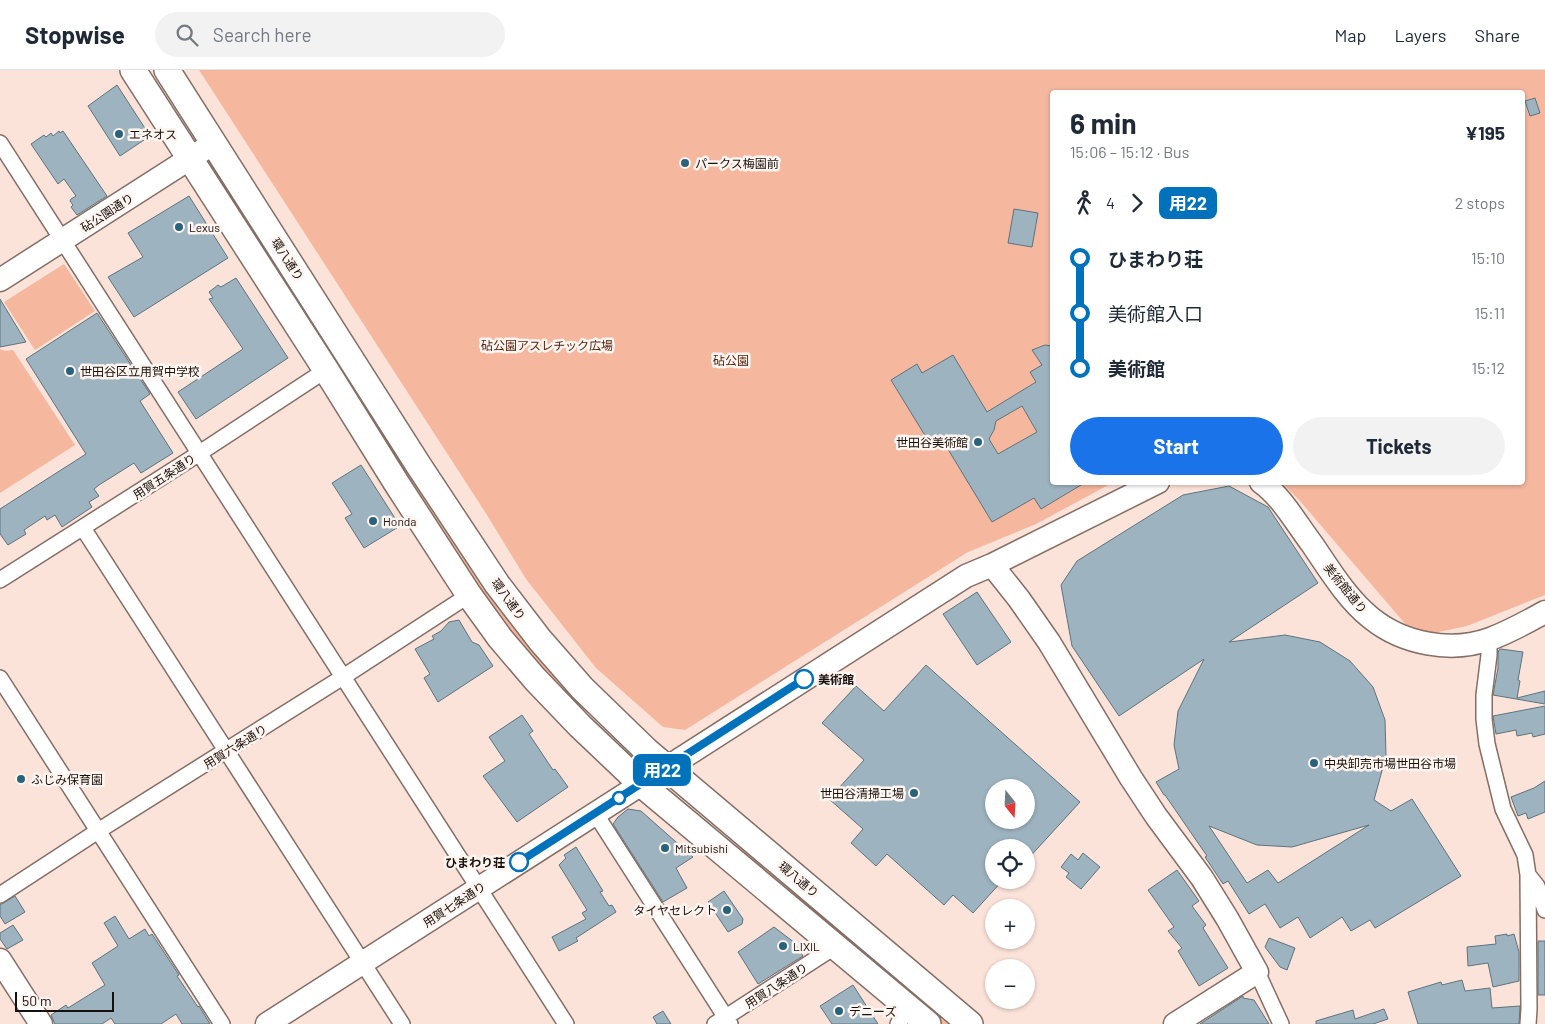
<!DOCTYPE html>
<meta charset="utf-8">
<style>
:root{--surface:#fff;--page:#f2f2f3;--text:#1f2937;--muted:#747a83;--line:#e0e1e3;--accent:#1a73e8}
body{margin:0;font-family:Barlow,"Noto Sans JP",sans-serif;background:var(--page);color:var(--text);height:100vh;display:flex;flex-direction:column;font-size:19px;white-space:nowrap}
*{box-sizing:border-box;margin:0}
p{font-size:16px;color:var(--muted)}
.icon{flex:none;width:28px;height:28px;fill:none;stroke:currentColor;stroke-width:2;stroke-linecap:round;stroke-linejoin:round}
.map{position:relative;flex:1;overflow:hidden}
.side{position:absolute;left:1050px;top:20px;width:475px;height:395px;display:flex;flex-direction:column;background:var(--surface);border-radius:5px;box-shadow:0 1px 4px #0004}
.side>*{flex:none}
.badge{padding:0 10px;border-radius:8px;font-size:18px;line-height:32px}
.needle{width:32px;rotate:162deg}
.tools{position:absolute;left:985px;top:709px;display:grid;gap:10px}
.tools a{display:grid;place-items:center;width:50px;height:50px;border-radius:50%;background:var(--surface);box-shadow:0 1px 4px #0004;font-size:25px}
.scale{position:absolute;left:15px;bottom:12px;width:99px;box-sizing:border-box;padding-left:5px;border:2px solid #18100d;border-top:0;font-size:14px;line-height:18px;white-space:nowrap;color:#18100d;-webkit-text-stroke:4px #fef4f0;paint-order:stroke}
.map>.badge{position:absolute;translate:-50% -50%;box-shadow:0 0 0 2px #fff}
.legs{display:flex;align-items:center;gap:8px;height:55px;padding:0 20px;font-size:16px}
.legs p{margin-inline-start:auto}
.summary{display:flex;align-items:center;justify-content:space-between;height:85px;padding:0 20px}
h1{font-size:28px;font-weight:700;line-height:38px}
.cta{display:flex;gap:10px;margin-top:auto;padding:10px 20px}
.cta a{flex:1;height:58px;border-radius:30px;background:var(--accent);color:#fff;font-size:20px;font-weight:700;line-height:58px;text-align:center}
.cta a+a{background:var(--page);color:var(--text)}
ul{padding:0 20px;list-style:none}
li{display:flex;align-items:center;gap:18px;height:55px;font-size:19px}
li i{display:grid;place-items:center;width:8px;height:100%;margin:0 6px;background:currentColor}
li i::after{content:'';width:12px;height:12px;margin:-6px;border:4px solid;border-radius:50%;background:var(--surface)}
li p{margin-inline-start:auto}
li:first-child i{background:linear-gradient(#0000 50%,currentColor 0)}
li:last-child i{background:linear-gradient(currentColor 50%,#0000 0)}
header{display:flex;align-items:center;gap:30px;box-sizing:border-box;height:70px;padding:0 25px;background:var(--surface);border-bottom:1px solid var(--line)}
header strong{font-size:24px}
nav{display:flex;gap:28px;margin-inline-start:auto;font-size:18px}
.search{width:350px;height:45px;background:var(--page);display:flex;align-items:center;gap:12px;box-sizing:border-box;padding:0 18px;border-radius:28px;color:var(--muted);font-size:19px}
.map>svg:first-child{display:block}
.green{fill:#f5b79e}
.building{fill:#9db4c0;stroke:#5d737d;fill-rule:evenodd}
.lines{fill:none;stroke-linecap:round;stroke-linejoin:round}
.street-casing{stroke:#846e65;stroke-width:18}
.secondary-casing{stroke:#846e65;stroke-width:25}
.primary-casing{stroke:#846e65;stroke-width:28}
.street{stroke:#fff;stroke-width:15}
.secondary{stroke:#fff;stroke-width:22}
.primary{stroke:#fff;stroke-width:25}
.line-1-casing{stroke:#fff;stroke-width:11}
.line-1{stroke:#0072bc;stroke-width:8}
.poi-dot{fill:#28627b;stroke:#fef4f0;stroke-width:2}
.stop-1-dot{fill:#fff;stroke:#0072bc;stroke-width:2.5}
.labels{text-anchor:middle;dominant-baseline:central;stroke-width:5;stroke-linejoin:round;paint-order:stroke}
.poi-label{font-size:12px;fill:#18100d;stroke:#fef4f0;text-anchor:start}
.street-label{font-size:12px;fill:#18100d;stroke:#fef4f0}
.park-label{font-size:12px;fill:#53230e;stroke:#fef4f0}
.stop-label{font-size:12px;font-weight:bold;fill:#18100d;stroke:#fef4f0;text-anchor:start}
</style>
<header>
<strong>Stopwise</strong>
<div class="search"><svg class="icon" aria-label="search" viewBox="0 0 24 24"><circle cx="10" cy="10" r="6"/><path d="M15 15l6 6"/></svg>Search here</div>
<nav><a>Map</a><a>Layers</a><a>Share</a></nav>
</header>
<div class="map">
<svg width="1545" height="954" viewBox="0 0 1545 954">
<rect width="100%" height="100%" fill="#fce3d9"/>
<path class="green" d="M199,0H1545V525L1467,556L1429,564L1407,556L1300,431L1282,413L1522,412V22H1052V412L1112,413L1036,454L968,482L685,660L663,657L596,598L526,509L487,445Z
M222,104L557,604L588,645L627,682L624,686L529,585L486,530L215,109Z
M64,194L95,241L35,280L4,232Z
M0,279L5,281L13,280L75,375L0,423Z
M728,766L955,954H941L764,804Z"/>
<path class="building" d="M117,15L150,66L120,86L88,36Z
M1535,28L1540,43L1530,46L1525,31Z
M59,61L60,63L63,61L107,126L77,145L71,137L73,135L70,131L71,129L76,126L64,109L58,114L31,74L44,65L46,67L51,63L53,66Z
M189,126L228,188L134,247L108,207L143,187L128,163Z
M1014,139L1038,143L1032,177L1008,173Z
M236,208L288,288L196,349L178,322L243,279L209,229L213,228L209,222L218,215L221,217Z
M0,229L26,272L0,277Z
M97,243L150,324L140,331L173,383L141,403L134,393L99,415L94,419L99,426L89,432L92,437L62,457L55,445L47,450L45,446L24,460L26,464L8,475L0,464V439L86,384L26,289Z
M1045,275L1052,276V412H1086L1041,439L1034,428L992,452L943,371L932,377L891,310L917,294L922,303L953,285L987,342L1036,312L1030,302L1042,295L1032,280ZM1022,336L1037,362L998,384L989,369L994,360L996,351Z
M361,395L400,456L364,478L345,448L352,444L332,413Z
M1229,416L1268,437L1318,513L1229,572L1285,565L1320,572L1350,591L1373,617L1385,650L1386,686L1374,730L1391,741L1412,729L1461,806L1375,858L1370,850L1351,861L1342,847L1310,868L1298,847L1280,858L1265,834L1249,844L1228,811L1223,814L1205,787L1207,786L1165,725H1164L1156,712L1179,699L1174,675L1178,641L1204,589L1119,646L1072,576L1061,515L1077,491L1183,425ZM1369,755L1278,813L1268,800L1247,813L1209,756L1257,775L1292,777Z
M977,522L1011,572L977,595L943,544Z
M459,550L472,572L479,575L493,596L438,632L424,608L430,604L415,579L434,569L432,566L441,561L449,552Z
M1501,579L1523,582L1518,610L1520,611L1517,628L1545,621V634L1493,625L1498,598V583L1499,580Z
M926,595L1080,732L1026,791V778H994V810H1003L973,843L953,825L944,835L887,784L876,796L851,773L863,759L829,729L864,690L822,653L856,616L884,641ZM994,718H1026V750H994Z
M1545,636V664L1533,667L1532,663L1517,666L1516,660L1496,664L1493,646Z
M522,645L533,661L529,664L553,700L555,699L568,717L517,752L483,706L505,691L489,667Z
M1545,711V742L1528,749L1526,743L1518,746L1511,727L1534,718Z
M628,739L641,741L693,787L676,798L687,818L663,832L613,754L618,747Z
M576,777L603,821L600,822L609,836L612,835L616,842L576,868L578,871L559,881L552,867L586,849L582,843L587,840L559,795L566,788L564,785Z
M1083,783L1100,797L1081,819L1066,807L1069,803L1061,797L1071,784L1078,790Z
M1177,800L1199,831L1192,836L1206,855L1203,858L1228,898L1199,916L1178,881L1182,878L1168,861L1174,857L1148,820Z
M724,821L743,849L742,854L728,862L708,832Z
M15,826L25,842L5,854L0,846V835Z
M115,846L129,869L145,859L149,866L152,864L179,905L177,906L198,937L199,936L210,954H182L176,944L161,954H115L111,948L102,954H55L51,945L66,935L68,938L105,915L92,893L118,876L104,853Z
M13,855L23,870L7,879L0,869V863Z
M774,857L795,873L803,886L758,914L738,882Z
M1507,864V866L1514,864L1519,882V911L1493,917L1488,893L1468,896L1467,877L1496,874L1495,866Z
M1269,868L1295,878L1287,900L1280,897L1265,877Z
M1538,871H1545V925H1538Z
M1462,910L1465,921L1490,918L1492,938L1520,936L1519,954H1418L1408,922L1441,912L1442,915Z
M853,915L878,954H832L820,936Z
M1243,926V928L1254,930L1269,954H1200Z
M1384,939L1388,949L1373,954H1316V951L1353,940L1355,949Z
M663,941L671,954H657L653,947Z"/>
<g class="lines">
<defs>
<path id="street" d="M0,73L566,954
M83,458L402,954
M0,510L192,388L326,300
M1489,570V585L1484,625V649L1487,674L1503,739L1525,785L1528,805L1529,939L1528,954
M0,608L222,954
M595,743L730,954
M1529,806L1537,816L1545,840
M0,825L98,761L343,607L469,525
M1257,902L1281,954
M715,954L836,876
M898,954L909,938"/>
<path id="secondary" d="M0,210L214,73
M1261,412C1282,427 1296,453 1312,474C1329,499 1347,529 1371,548C1403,574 1451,583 1490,569C1509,562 1527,552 1545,542
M992,495L1019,529L1049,572L1131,708L1156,746L1202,808L1227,848L1257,902L1175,954
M0,890L41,954
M267,954L966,506L992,495L1158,412"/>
<path id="primary" d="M133,0L326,300L397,414L469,525L500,568L535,609L580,656L641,714L928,954
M167,0L419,396L497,514L540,570L582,618L647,681L970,954"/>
</defs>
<use href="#street" class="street-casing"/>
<use href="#secondary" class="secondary-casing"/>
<use href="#primary" class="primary-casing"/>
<use href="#street" class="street"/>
<use href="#secondary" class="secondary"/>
<use href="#primary" class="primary"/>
</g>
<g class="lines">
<defs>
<path id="line-1" d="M519,792L804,609"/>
</defs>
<use href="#line-1" class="line-1-casing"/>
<use href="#line-1" class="line-1"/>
</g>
<g class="poi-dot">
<circle cx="119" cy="64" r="5"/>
<circle cx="685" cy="93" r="5"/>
<circle cx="179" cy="157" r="5"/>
<circle cx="70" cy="301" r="5"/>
<circle cx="978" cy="372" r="5"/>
<circle cx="373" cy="451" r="5"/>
<circle cx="1314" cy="693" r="5"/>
<circle cx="21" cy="709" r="5"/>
<circle cx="914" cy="723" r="5"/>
<circle cx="665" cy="778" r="5"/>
<circle cx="727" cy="840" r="5"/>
<circle cx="783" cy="876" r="5"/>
<circle cx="839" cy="941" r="5"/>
</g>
<g class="stop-1-dot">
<circle cx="804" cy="609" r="9"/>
<circle cx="619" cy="728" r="6"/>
<circle cx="519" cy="792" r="9"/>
</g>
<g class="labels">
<g class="poi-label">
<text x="129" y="64">エネオス</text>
<text x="695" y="93">パークス梅園前</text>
<text x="189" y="157">Lexus</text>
<text x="80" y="301">世田谷区立用賀中学校</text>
<text x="968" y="372" text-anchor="end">世田谷美術館</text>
<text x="383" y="451">Honda</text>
<text x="1324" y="693">中央卸売市場世田谷市場</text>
<text x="31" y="709">ふじみ保育園</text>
<text x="904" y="723" text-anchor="end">世田谷清掃工場</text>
<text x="675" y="778">Mitsubishi</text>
<text x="717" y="840" text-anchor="end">タイヤセレクト</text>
<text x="793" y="876">LIXIL</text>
<text x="849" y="941">デニーズ</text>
</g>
<g class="street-label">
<text transform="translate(107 142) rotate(-33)">砧公園通り</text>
<text transform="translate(288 189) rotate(57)">環八通り</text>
<text transform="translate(164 406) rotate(-33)">用賀五条通り</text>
<text transform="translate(1346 518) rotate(51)">美術館通り</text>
<text transform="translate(509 529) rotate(54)">環八通り</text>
<text transform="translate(235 676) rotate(-32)">用賀六条通り</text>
<text transform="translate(799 809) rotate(40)">環八通り</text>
<text transform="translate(454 834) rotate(-33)">用賀七条通り</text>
<text transform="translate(776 915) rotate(-33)">用賀八条通り</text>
</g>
<g class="park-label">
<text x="547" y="275">砧公園アスレチック広場</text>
<text x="731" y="290">砧公園</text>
</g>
<g class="stop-label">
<text x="818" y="609">美術館</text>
<text x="505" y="792" text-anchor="end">ひまわり荘</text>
</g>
</g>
</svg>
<div class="tools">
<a><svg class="needle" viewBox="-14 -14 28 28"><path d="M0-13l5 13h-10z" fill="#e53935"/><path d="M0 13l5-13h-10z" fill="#747a83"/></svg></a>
<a><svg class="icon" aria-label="locate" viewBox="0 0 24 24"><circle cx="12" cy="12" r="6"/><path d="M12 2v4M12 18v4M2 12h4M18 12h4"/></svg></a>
<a>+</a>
<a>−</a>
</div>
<div class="scale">50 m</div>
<b class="badge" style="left:662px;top:700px;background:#0072bc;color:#fff">用22</b>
<section class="side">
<div class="summary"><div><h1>6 min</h1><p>15:06 – 15:12 · Bus</p></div><b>¥195</b></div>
<div class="legs"><svg class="icon" aria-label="walk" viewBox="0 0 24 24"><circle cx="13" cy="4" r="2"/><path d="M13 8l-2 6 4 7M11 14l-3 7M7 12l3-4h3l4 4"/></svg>4<svg class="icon" aria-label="forward" viewBox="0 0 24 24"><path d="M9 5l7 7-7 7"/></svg><b class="badge" style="background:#0072bc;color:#fff">用22</b><p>2 stops</p></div>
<ul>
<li><i style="color:#0072bc"></i><b>ひまわり荘</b><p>15:10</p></li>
<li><i style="color:#0072bc"></i><span>美術館入口</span><p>15:11</p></li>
<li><i style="color:#0072bc"></i><b>美術館</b><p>15:12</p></li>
</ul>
<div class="cta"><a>Start</a><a>Tickets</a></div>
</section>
</div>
